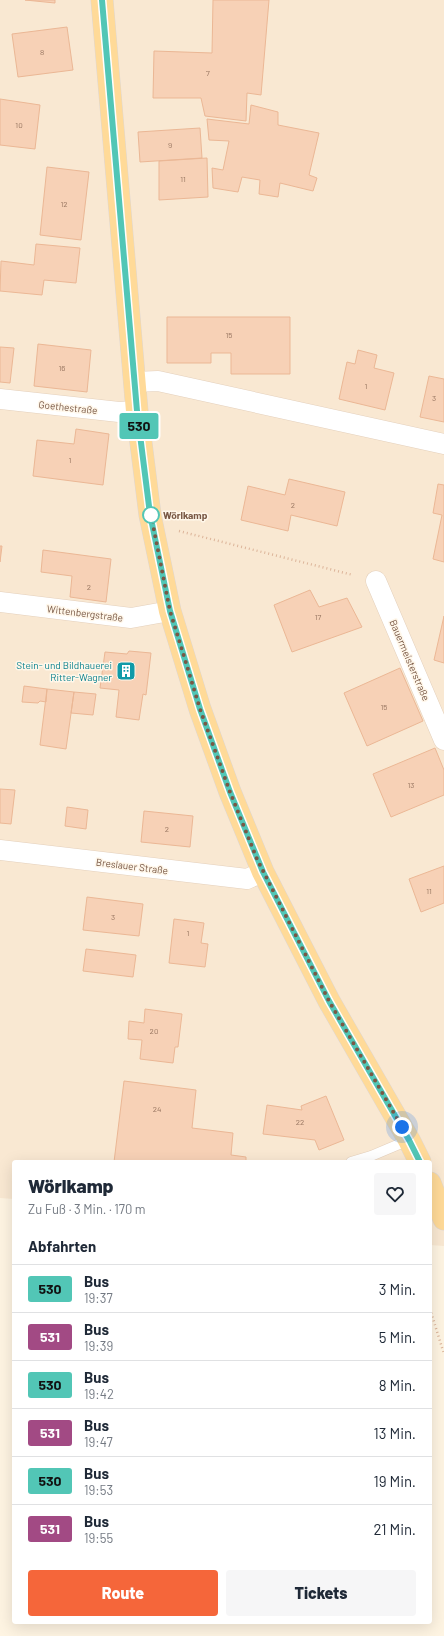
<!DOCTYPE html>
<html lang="de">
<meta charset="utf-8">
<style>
:root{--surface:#fff;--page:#f6f6f7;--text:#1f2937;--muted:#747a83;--line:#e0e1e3;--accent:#f5663a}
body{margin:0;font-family:Barlow,sans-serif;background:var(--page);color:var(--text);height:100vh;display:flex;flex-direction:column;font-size:15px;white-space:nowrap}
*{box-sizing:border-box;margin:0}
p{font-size:13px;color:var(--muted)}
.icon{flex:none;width:22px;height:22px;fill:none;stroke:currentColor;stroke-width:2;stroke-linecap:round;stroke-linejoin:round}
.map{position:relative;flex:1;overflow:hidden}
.details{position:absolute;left:12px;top:1160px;width:420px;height:464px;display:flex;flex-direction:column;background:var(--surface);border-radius:4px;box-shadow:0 4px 16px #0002}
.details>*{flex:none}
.badge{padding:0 8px;border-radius:3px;font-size:14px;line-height:26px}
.you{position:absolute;width:20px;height:20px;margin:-10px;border:3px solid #fff;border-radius:50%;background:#1a73e8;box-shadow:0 0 0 6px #1a73e833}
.map>.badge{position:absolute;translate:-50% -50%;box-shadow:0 0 0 2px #fff}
h2{padding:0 16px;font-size:15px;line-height:36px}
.round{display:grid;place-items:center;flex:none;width:42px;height:42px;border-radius:4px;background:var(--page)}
.head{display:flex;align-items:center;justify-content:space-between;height:68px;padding:0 16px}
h1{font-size:19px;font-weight:800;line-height:30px}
.button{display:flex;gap:8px;margin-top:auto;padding:8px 16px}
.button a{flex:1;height:46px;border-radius:4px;background:var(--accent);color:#fff;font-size:16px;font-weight:800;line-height:46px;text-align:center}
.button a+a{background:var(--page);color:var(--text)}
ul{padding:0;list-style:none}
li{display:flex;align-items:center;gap:12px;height:48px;padding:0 16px;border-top:1px solid var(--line)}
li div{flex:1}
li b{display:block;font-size:15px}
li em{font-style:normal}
li .badge{min-width:44px;font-weight:700;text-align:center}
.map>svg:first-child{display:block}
.residential{fill:#f9e8d2}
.building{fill:#f7d1b6;stroke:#ebb795}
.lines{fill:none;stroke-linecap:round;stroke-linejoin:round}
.service-casing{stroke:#e4d0bc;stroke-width:11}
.minor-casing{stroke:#e4d0bc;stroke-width:21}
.primary-casing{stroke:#dfd7d2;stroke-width:23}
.path{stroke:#dcb499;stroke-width:2.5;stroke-dasharray:1 3;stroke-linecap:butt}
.service{stroke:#fff;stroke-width:10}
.minor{stroke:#fff;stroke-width:20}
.primary{stroke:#ffda98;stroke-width:22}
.line-casing{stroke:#fff;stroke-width:9}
.line{stroke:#52c6b6;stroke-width:6}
.walk{stroke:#795845;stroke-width:4;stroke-dasharray:0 7.2}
.stop-dot{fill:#fff;stroke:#52c6b6;stroke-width:2}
.labels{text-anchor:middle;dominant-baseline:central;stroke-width:3;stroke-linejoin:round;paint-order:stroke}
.number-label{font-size:8px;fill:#987661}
.street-label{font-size:10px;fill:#795845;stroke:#fff7ea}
.stop-label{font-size:10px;font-weight:bold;fill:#795845;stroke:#fff7ea;text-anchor:start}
.culture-label{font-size:10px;fill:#0d838f;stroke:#fff7ea;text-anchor:end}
</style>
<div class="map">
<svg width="444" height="1636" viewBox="0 0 444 1636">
<rect width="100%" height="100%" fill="#fef4e2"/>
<path class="residential" d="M0,0H444V1246L430,1245V1162H14V1199L0,1198Z"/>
<path class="building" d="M25,0H55V3Z
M213,0H269L261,95L247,93L246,121L205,116L201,98H153L154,51L212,53Z
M67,27L73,70L18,77L12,34Z
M0,99L40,105L35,149L0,145Z
M251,105L278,112V125L319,133L309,175L317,178L313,191L280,183L278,197L259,194L260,180L242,177L238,192L213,188L212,168L223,170L229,141L209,140L207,119L249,124Z
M200,128L202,158L140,162L138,132Z
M207,158L208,197L159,200V161Z
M47,167L89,172L81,240L40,235Z
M36,244L80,248L76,283L44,280L42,295L0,291L1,261L34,265Z
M167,317H290V374H231V353H211V363H167Z
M38,344L91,350L87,392L34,386Z
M0,347L14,348L10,383L0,382Z
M358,350L377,355L374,368L394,373L385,410L339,399L347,362L355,364Z
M429,376L444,379V422L420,417Z
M76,429L109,434L103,485L33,476L37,440L74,444Z
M289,479L345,492L337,526L291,515L288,531L241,520L248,486L285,495Z
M438,484L444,485V562L433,559L442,515L433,513Z
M0,546H2L0,562Z
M43,550L111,559L106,602L70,597L72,576L41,572Z
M310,590L319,607L347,598L362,627L292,652L274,605Z
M444,616V663L434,660Z
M129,651L151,653L146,695L143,694L139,720L116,717L119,690L100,688L105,652L127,654Z
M400,668L423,721L367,746L344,693Z
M24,686L47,689L46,702L40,701L38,703L22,702Z
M47,689L74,692L66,749L40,745Z
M74,692L96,694L93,715L71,713Z
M435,748L444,770V795L391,817L373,774Z
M0,789L15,790L11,824L0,823Z
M67,807L88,810L86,829L65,826Z
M144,811L193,816L190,847L141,842Z
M444,866V903L421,912L409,879Z
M87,897L143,904L139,936L83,930Z
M174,919L204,923L201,943L208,944L205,967L169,963Z
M86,949L136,955L133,977L83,971Z
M145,1009L182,1014L178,1047H175L173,1063L140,1059L142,1040L128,1039L129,1021L144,1023Z
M124,1081L196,1090L192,1128L233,1133L231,1155L246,1157V1162H114Z
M326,1096L344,1140L319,1150L315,1140L263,1134L267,1105L302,1110L301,1106Z"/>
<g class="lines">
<defs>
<path id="service" d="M351,1162L371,1156L409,1140"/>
<path id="minor" d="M134,382L158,381L444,444
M0,399L119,412L137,411
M376,581L444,740
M0,602L131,618L170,611
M0,850L247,879L263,872"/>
<path id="primary" d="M102,0L137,411L150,515L170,611L200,709L230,792L263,872L329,1001L409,1140L420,1162
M430,1183L444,1219"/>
</defs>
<use href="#service" class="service-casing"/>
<use href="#minor" class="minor-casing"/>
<use href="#primary" class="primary-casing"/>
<path class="path" d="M179,531L353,575
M430,1309L444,1354"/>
<use href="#service" class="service"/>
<use href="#minor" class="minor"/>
<use href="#primary" class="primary"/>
</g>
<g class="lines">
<defs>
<path id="line" d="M102,0L137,411L150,514L170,611L200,709L230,792L263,872L329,1001L409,1140L420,1162"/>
</defs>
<use href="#line" class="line-casing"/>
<use href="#line" class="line"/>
<path class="walk" d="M151,515L170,611L183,653L200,709L230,792L257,859L329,1001L402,1127"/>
</g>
<defs>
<symbol id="building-square" viewBox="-11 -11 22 22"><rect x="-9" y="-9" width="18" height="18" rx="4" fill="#0f9aa8" stroke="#fff7ea"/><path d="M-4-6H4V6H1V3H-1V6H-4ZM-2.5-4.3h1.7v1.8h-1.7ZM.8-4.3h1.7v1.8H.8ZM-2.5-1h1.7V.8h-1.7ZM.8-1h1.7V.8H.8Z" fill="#fff"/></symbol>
</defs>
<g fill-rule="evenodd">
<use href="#building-square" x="115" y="660" width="22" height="22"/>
</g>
<circle class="stop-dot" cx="151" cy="515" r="8"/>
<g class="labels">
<g class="number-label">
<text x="42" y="52">8</text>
<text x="208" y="73">7</text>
<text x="19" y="125">10</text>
<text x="170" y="145">9</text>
<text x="183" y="179">11</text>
<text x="64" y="204">12</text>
<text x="229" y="335">15</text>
<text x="62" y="368">16</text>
<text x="366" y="386">1</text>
<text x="434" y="398">3</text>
<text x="70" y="460">1</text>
<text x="293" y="505">2</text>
<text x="89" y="587">2</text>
<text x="318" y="617">17</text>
<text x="384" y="707">15</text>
<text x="411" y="785">13</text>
<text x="167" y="829">2</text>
<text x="429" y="891">11</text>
<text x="113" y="917">3</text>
<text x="188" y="933">1</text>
<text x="154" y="1031">20</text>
<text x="157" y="1109">24</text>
<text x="300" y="1122">22</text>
</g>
<g class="street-label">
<text transform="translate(68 407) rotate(6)">Goethestraße</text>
<text transform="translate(85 613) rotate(7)">Wittenbergstraße</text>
<text transform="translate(410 660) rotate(67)">Bauermeisterstraße</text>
<text transform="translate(132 866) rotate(7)">Breslauer Straße</text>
</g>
<g class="stop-label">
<text x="163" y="515">Wörlkamp</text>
</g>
<g class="culture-label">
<text x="112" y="665">Stein- und Bildhauerei<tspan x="112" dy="12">Ritter-Wagner</tspan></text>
</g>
</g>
</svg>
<div class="you" style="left:402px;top:1127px"></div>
<b class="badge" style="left:139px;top:426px;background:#52c6b6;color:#111">530</b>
<section class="details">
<div class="head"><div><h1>Wörlkamp</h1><p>Zu Fuß · 3 Min. · 170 m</p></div><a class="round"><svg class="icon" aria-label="heart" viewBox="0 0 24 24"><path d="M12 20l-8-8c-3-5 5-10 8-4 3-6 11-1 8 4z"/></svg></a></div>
<h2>Abfahrten</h2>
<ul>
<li><span class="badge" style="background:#52c6b6;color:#111">530</span><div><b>Bus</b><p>19:37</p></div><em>3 Min.</em></li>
<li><span class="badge" style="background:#a24a84;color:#fff">531</span><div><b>Bus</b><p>19:39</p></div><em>5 Min.</em></li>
<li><span class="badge" style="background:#52c6b6;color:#111">530</span><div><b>Bus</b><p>19:42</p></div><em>8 Min.</em></li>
<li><span class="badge" style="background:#a24a84;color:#fff">531</span><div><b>Bus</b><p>19:47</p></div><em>13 Min.</em></li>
<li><span class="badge" style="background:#52c6b6;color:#111">530</span><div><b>Bus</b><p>19:53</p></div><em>19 Min.</em></li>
<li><span class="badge" style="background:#a24a84;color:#fff">531</span><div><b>Bus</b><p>19:55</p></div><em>21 Min.</em></li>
</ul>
<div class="button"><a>Route</a><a>Tickets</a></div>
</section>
</div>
